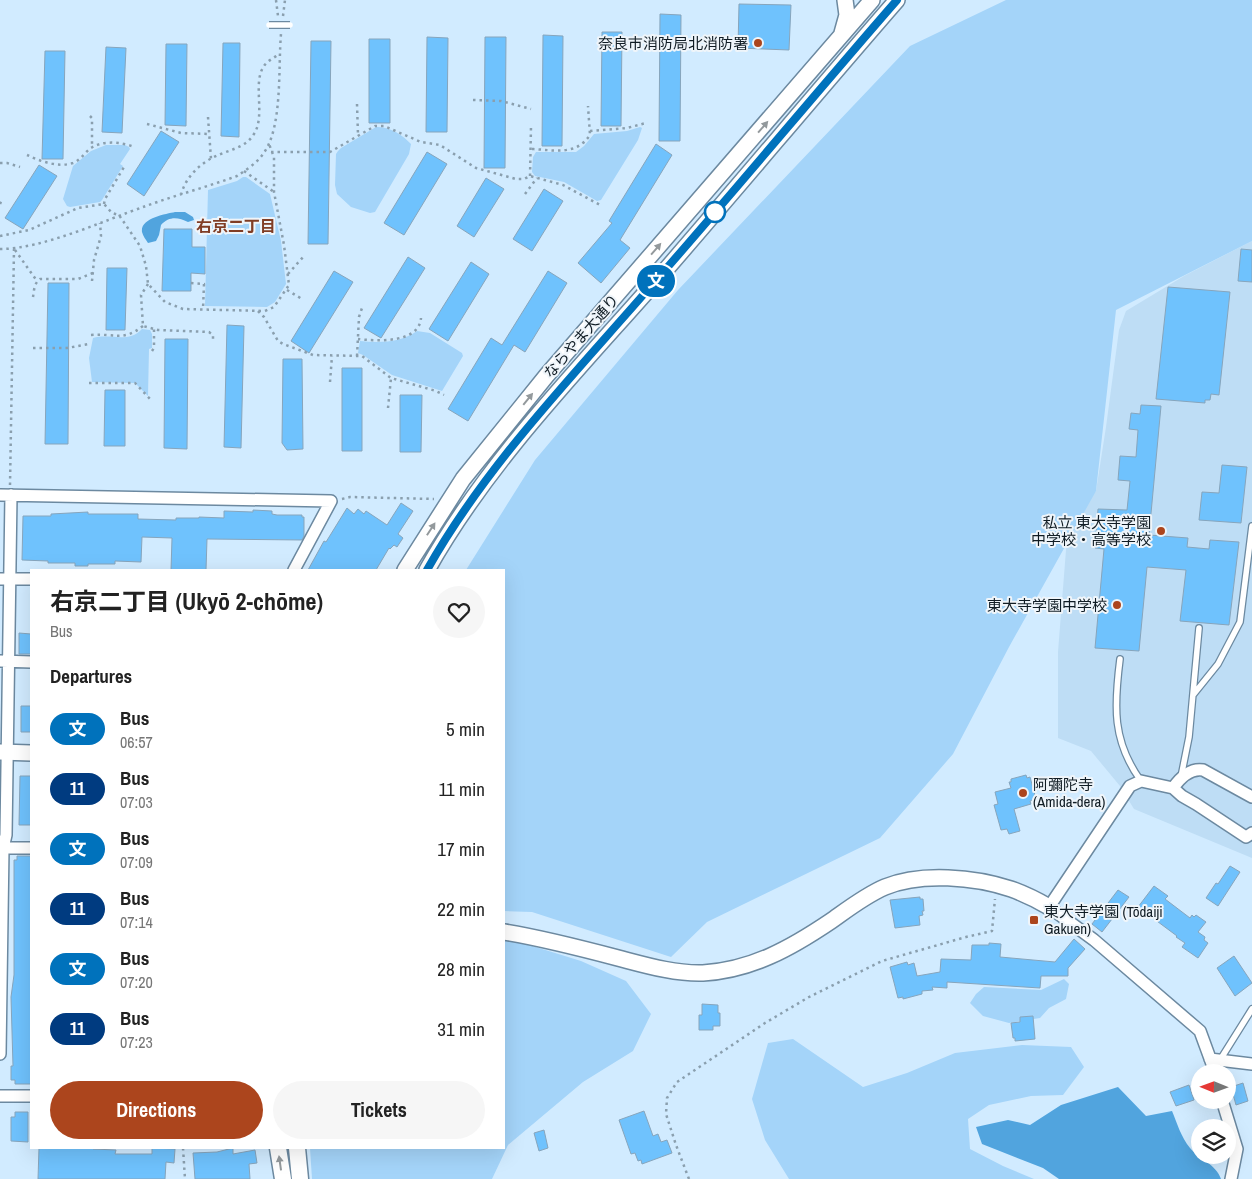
<!DOCTYPE html>
<meta charset="utf-8">
<style>
:root{--surface:#fff;--page:#f6f6f6;--text:#222;--muted:#767676;--accent:#ac451d}
body{margin:0;font-family:"Archivo Narrow","Noto Sans JP",sans-serif;background:var(--page);color:var(--text);height:100vh;display:flex;flex-direction:column;font-size:19px;white-space:nowrap}
*{box-sizing:border-box;margin:0}
p{font-size:16px;color:var(--muted)}
.icon{flex:none;width:28px;height:28px;fill:none;stroke:currentColor;stroke-width:2;stroke-linecap:round;stroke-linejoin:round}
.map{position:relative;flex:1;overflow:hidden}
.sheet{position:absolute;left:30px;top:569px;width:475px;height:580px;display:flex;flex-direction:column;background:var(--surface);border-radius:0px;box-shadow:0 5px 20px #0002}
.sheet>*{flex:none}
.badge{padding:0 10px;border-radius:16px;font-size:18px;line-height:32px}
.needle{width:32px;rotate:271deg}
.controls{position:absolute;left:1191px;top:1064px;display:grid;gap:10px}
.controls a{display:grid;place-items:center;width:45px;height:45px;border-radius:50%;background:var(--surface);box-shadow:0 5px 20px #0002;font-size:25px}
.map>.badge{position:absolute;translate:-50% -50%;box-shadow:0 0 0 2px #fff}
h2{padding:0 20px;font-size:19px;line-height:45px}
.round{display:grid;place-items:center;flex:none;width:52px;height:52px;border-radius:26px;background:var(--page)}
.overview{display:flex;align-items:center;justify-content:space-between;height:85px;padding:0 20px}
h1{font-size:24px;font-weight:700;line-height:38px}
.cta{display:flex;gap:10px;margin-top:auto;padding:10px 20px}
.cta a{flex:1;height:58px;border-radius:30px;background:var(--accent);color:#fff;font-size:20px;font-weight:700;line-height:58px;text-align:center}
.cta a+a{background:var(--page);color:var(--text)}
ul{padding:0;list-style:none}
li{display:flex;align-items:center;gap:15px;height:60px;padding:0 20px}
li div{flex:1}
li b{display:block;font-size:19px}
li em{font-style:normal}
li .badge{min-width:55px;font-weight:700;text-align:center}
.map>svg:first-child{display:block}
.built{fill:#beddf5}
.green{fill:#a4d4f9}
.water{fill:#51a4de}
.building{fill:#6fc2fd;stroke:#87a5bc}
.lines{fill:none;stroke-linecap:round;stroke-linejoin:round}
.service-casing{stroke:#6c89a0;stroke-width:8}
.minor-casing{stroke:#6c89a0;stroke-width:14}
.tertiary-casing{stroke:#6c89a0;stroke-width:18}
.secondary-casing{stroke:#6c89a0;stroke-width:19}
.path{stroke:#8a9fae;stroke-width:2.5;stroke-dasharray:2.5 4;stroke-linecap:butt}
.service{stroke:#fff;stroke-width:5.5}
.minor{stroke:#fff;stroke-width:11}
.tertiary{stroke:#fff;stroke-width:15}
.secondary{stroke:#fff;stroke-width:16}
.service-bridge-casing{stroke:#6c89a0;stroke-width:8;stroke-linecap:butt}
.service-bridge{stroke:#fff;stroke-width:5.5}
.oneway{fill:#93999c}
.line-casing{stroke:#fff;stroke-width:11}
.line{stroke:#0072bc;stroke-width:8}
.poi-dot{fill:#ac451d;stroke:#eff5fa;stroke-width:2}
.stop-dot{fill:#fff;stroke:#0072bc;stroke-width:2.5}
.labels{text-anchor:middle;dominant-baseline:central;stroke-width:4;stroke-linejoin:round;paint-order:stroke}
.poi-label{font-size:15px;fill:#101c24;stroke:#eff5fa;text-anchor:end}
.street-label{font-size:15px;fill:#101c24;stroke:#eff5fa}
.neighbourhood-label{font-size:16px;font-weight:bold;fill:#803d25;stroke:#eff5fa}
</style>
<div class="map">
<svg width="1252" height="1179" viewBox="0 0 1252 1179">
<rect width="100%" height="100%" fill="#d1ebff"/>
<path class="built" d="M1252,241V858L1134,809L1120,786L1091,751L1058,738V652L1066,550L1074,513L1096,491L1106,427L1119,330L1126,311L1184,276Z"/>
<path class="green" d="M1006,0H1252V241L1116,310L1096,491L1009,647L953,754L880,838L707,922L671,957L532,912L504,911V570H466L535,460L678,290L910,46Z
M376,127C389,126 403,135 411,144L409,154L375,212L370,213L351,207L337,194L335,185L336,154L338,151L341,148Z
M640,127L642,128L638,140L601,200L597,201L564,182L535,176L532,172L533,157L536,152H576L584,146L594,134L627,131Z
M106,145H125L129,147L130,149L120,164L123,166L102,200L100,202L70,207L67,206L63,199L73,166L91,151Z
M243,177H246L270,194L281,241L286,284L275,302L267,307L205,306L208,190L237,181Z
M142,329L150,330L152,334V348L149,349L148,396L135,383L92,382L89,358L93,338C111,333 128,344 142,329Z
M417,331L430,333L462,353L463,356L442,391L392,375L363,355L358,353L360,341C380,343 400,343 417,331Z
M513,940L581,961L626,981L651,1014L633,1051L583,1082L508,1145L492,1179H312L310,1148H504V941Z
M1064,979L1069,984L1066,999L1049,1008L1040,1018L1009,1023L983,1016L970,1003L976,994L984,987L1041,990Z
M793,1039L863,1087L907,1073L955,1053L1022,1045L1071,1047L1084,1067L1063,1095L1031,1096L989,1105L968,1119L970,1149L1003,1166L1034,1179H789L765,1140L752,1099L768,1043Z"/>
<path class="water" d="M175,212H185L193,217L194,220L188,222C178,217 169,216 161,225L159,235L156,241L148,243C146,240 143,236 142,232C140,218 166,214 175,212Z
M1118,1087L1146,1116L1172,1111C1177,1123 1181,1137 1190,1148C1199,1159 1216,1164 1221,1179H1059L1043,1168L982,1144L976,1127L1008,1120L1030,1125L1061,1105Z"/>
<path class="building" d="M739,4L791,5L789,50L738,48Z
M660,14L681,15L680,141H659Z
M602,32H622L621,126H601Z
M543,35L563,36L562,146H542Z
M427,37L448,38L447,132H426Z
M485,37H506L505,168H484Z
M369,39H390V123H369Z
M311,41H331L328,244H308Z
M223,43H240L239,137L221,136Z
M166,44H187L186,126L165,125Z
M106,47L126,48L122,133L102,132Z
M45,51H65L63,159H42Z
M161,131L179,142L144,196L127,184Z
M656,144L672,155L620,240L630,248L601,283L578,263L612,223L609,221Z
M427,152L447,164L404,235L384,223Z
M39,165L57,176L23,229L5,218Z
M486,178L504,189L474,237L457,226Z
M544,189L563,201L532,251L513,239Z
M164,229H192V247H205V274L191,273V291H162Z
M1241,249L1252,250V282L1238,281Z
M408,257L425,268L381,338L364,328Z
M471,262L489,274L448,341L429,329Z
M107,268H127L125,330H106Z
M334,271L353,282L309,353L291,341Z
M548,271L567,283L525,352L514,345L468,421L448,409L491,338L502,345Z
M48,283H69L68,444H45Z
M1168,287L1230,292L1219,395L1211,394L1210,400H1205V403L1156,399Z
M227,325L244,326L241,448L224,447Z
M165,339H188L187,449L164,448Z
M283,359H302L303,449L287,450L282,443Z
M342,368H362V451H342Z
M105,390H125V446H104Z
M400,395H422L421,452H400Z
M1141,405L1161,406L1149,535L1188,538L1187,547L1209,549L1210,540L1239,542L1229,625L1180,621L1186,570L1147,567L1139,651L1095,648L1104,549L1095,548L1098,509L1127,510L1130,481L1118,480L1120,456L1136,457L1138,430L1129,429L1131,413L1140,414Z
M1222,465L1247,467L1241,523L1199,520L1202,492L1219,493Z
M401,503L413,511L398,534L403,538L397,547L394,545L390,549L389,548L376,570H308L324,541L326,542L347,508L354,514L358,509L364,514L366,511L387,525Z
M253,510L272,511V514L277,515H302V517H304V536L302,540L207,539L206,570H171L172,538L142,537L141,562L115,561V564H88V566H75V563H48V561L22,560L23,516H51V514L88,512V514H138V519L176,520V518H199V517L224,518V511L253,512Z
M19,633L31,634V654H19Z
M21,706H31V732H21Z
M1026,775L1027,778L1030,777L1036,799L1030,801L1031,804L1014,809L1020,831L1009,834L1007,829L1001,830L994,805L998,804L995,792L1011,788L1009,782H1011V779Z
M20,776H31V825H19Z
M31,856V1084H15V1080H11V1066H13L11,997L14,975V860H17V856Z
M1230,866L1240,872L1218,906L1206,898L1216,883L1218,884Z
M1154,886L1168,896L1165,899L1190,918L1192,915L1194,917L1196,915L1206,922L1198,932L1205,937L1204,940L1208,943L1198,958L1182,947L1185,943L1176,937L1177,936L1138,907Z
M1118,890L1129,897L1102,932L1092,924Z
M920,897V899H923L924,911H922L923,915L919,916L920,925L895,928L890,900Z
M1074,939L1085,949L1068,968V976H1041L1040,988L947,982V988L932,987L933,990L922,991V994L903,999V997L898,998L890,967L907,962L908,965L914,963L917,976L940,972L941,959L971,960L972,945H989V943L1001,944L1000,957L1055,962Z
M1234,956L1252,983L1235,996L1217,968Z
M702,1004L718,1005V1013H720V1026H713V1030H699V1015H702Z
M1033,1016L1035,1039L1015,1041V1038H1013L1011,1023L1020,1022V1017Z
M1243,1083L1248,1101L1236,1105L1231,1087Z
M1189,1085L1194,1100L1176,1106L1170,1092Z
M644,1111L653,1136L658,1134L661,1142L667,1140L672,1153L642,1164L641,1160L638,1161L635,1153L631,1154L619,1120Z
M15,1112H28V1142L11,1141V1117H15Z
M544,1130L548,1148L539,1151L534,1133Z
M39,1148H93V1149L116,1150L115,1154H152V1148L175,1149L174,1163L166,1162L165,1179H38Z
M233,1148V1154L255,1150L257,1163L249,1164L250,1179H195L193,1153L217,1152Z"/>
<g class="lines">
<defs>
<path id="service" d="M1120,659C1114,706 1112,741 1141,781
M1193,695L1218,664L1240,622L1252,526
M1181,777L1189,737L1199,628
M1220,1060L1252,1009"/>
<path id="minor" d="M0,495L331,501L294,570
M0,579H31
M0,661L31,662
M1173,788C1180,778 1190,768 1203,770L1252,797
M3,848H31
M0,1054L3,848L6,835L11,495
M1210,1059L1252,1064
M1215,1072L1200,1031L1094,940L1049,907L1130,786L1141,781L1173,788L1182,796L1196,804L1246,837L1252,833
M0,1096H31
M1222,1100L1237,1149L1231,1179"/>
<path id="tertiary" d="M842,33L847,15L845,0
M405,570L463,479L547,375L872,0
M427,570C487,463 575,373 656,281C737,188 816,93 897,0
M0,752L31,753
M504,932C542,938 580,948 618,958C645,965 675,974 703,973C752,970 791,948 831,921C848,909 866,895 885,887C921,872 975,877 1011,889C1025,894 1037,900 1049,907"/>
<path id="secondary" d="M278,1148L283,1179
M297,1148L300,1179"/>
</defs>
<use href="#service" class="service-casing"/>
<use href="#minor" class="minor-casing"/>
<use href="#tertiary" class="tertiary-casing"/>
<use href="#secondary" class="secondary-casing"/>
<path class="path" d="M276,0L278,16
M283,16L285,0
M473,100L501,101L531,109
M357,104L358,135
M90,116L92,118V147
M208,117L211,159
M147,124L181,133L209,134
M590,131L627,128L646,123
M532,149C554,150 576,156 590,135L588,106
M271,152H330L375,126H384L421,142L440,145L476,168L516,179H524L530,176L563,185L602,206
M27,155C40,161 58,168 73,163C81,160 85,152 91,148C103,140 122,142 134,147
M0,163H7L20,167
M244,171L274,192
M530,176L531,127
M525,194L537,178
M181,195C185,179 197,166 212,158C226,150 245,149 254,134C266,115 252,83 264,66C267,61 274,58 279,54
M0,204L2,199
M104,204L105,199L124,167L123,164
M0,236L29,230L78,208L104,204L112,213L119,215L140,246L146,266L148,284L165,302L183,309L265,311L274,307L289,285L284,245L274,192V157L269,144
M0,249C43,249 105,220 146,206C176,195 207,187 237,176C246,170 257,163 263,154C283,128 278,67 281,34
M15,250L37,281
M288,274L304,256
M92,281L94,260L101,236L100,223
M191,283L204,284L203,309
M148,284L141,295L143,326L158,330L209,332L213,335V341
M287,290L302,299
M33,297C34,291 34,283 40,279H78L93,273
M258,311L264,317L278,341L283,344L313,355L362,356L391,378L436,391L444,395
M91,335C114,333 123,342 143,326
M358,339C375,341 419,344 421,318
M33,348H67L89,344
M152,351L154,348V329
M357,356L359,317L362,308
M330,382L332,356
M89,383H135L151,400
M388,408L391,378
M10,485L14,249
M342,499L350,497L434,499
M183,1148L185,1179
M689,1179L676,1145L666,1114L667,1098L677,1082L765,1023L809,997L882,961L966,937L992,931L995,899"/>
<use href="#service" class="service"/>
<use href="#minor" class="minor"/>
<use href="#tertiary" class="tertiary"/>
<use href="#secondary" class="secondary"/>
<defs>
<path id="service-bridge" d="M269,25H290"/>
</defs>
<use href="#service-bridge" class="service-bridge-casing"/>
<use href="#service-bridge" class="service-bridge"/>
</g>
<defs><path id="oneway-solid" d="M-6-.8H1V-3.2L6.5 0L1 3.2V.8H-6Z" transform="scale(1.25)"/></defs>
<g class="oneway">
<use href="#oneway-solid" transform="translate(763 127) rotate(-49)"/>
<use href="#oneway-solid" transform="translate(656 249) rotate(-49)"/>
<use href="#oneway-solid" transform="translate(528 399) rotate(-51)"/>
<use href="#oneway-solid" transform="translate(431 529) rotate(-57)"/>
<use href="#oneway-solid" transform="translate(280 1163) rotate(-98)"/>
</g>
<g class="lines">
<defs>
<path id="line" d="M427,570C486,465 572,377 651,286C734,192 814,95 897,0"/>
</defs>
<use href="#line" class="line-casing"/>
<use href="#line" class="line"/>
</g>
<g class="poi-dot">
<circle cx="758" cy="43" r="5"/>
<circle cx="1161" cy="531" r="5"/>
<circle cx="1117" cy="605" r="5"/>
<circle cx="1023" cy="793" r="5"/>
<rect x="1029" y="915" width="10" height="10" rx="2.5"/>
</g>
<circle class="stop-dot" cx="715" cy="212" r="10"/>
<g class="labels">
<g class="poi-label">
<text x="748" y="43">奈良市消防局北消防署</text>
<text x="1151" y="522">私立 東大寺学園<tspan x="1151" dy="17">中学校・高等学校</tspan></text>
<text x="1107" y="605">東大寺学園中学校</text>
<text x="1033" y="784" text-anchor="start">阿彌陀寺<tspan x="1033" dy="17">(Amida-dera)</tspan></text>
<text x="1044" y="911" text-anchor="start">東大寺学園 (Tōdaiji<tspan x="1044" dy="17">Gakuen)</tspan></text>
</g>
<g class="street-label">
<text transform="translate(581 336) rotate(-49)">ならやま大通り</text>
</g>
<g class="neighbourhood-label">
<text x="236" y="226">右京二丁目</text>
</g>
</g>
</svg>
<div class="controls">
<a><svg class="needle" viewBox="-14 -14 28 28"><path d="M0-13l5 13h-10z" fill="#e53935"/><path d="M0 13l5-13h-10z" fill="#767676"/></svg></a>
<a><svg class="icon" aria-label="layers" viewBox="0 0 24 24"><path d="M12 4l9 5-9 5-9-5zM3 14l9 5 9-5"/></svg></a>
</div>
<b class="badge" style="left:656px;top:281px;background:#0072bc;color:#fff">文</b>
<section class="sheet">
<div class="overview"><div><h1>右京二丁目 (Ukyō 2-chōme)</h1><p>Bus</p></div><a class="round"><svg class="icon" aria-label="heart" viewBox="0 0 24 24"><path d="M12 20l-8-8c-3-5 5-10 8-4 3-6 11-1 8 4z"/></svg></a></div>
<h2>Departures</h2>
<ul>
<li><span class="badge" style="background:#0072bc;color:#fff">文</span><div><b>Bus</b><p>06:57</p></div><em>5 min</em></li>
<li><span class="badge" style="background:#003b80;color:#fff">11</span><div><b>Bus</b><p>07:03</p></div><em>11 min</em></li>
<li><span class="badge" style="background:#0072bc;color:#fff">文</span><div><b>Bus</b><p>07:09</p></div><em>17 min</em></li>
<li><span class="badge" style="background:#003b80;color:#fff">11</span><div><b>Bus</b><p>07:14</p></div><em>22 min</em></li>
<li><span class="badge" style="background:#0072bc;color:#fff">文</span><div><b>Bus</b><p>07:20</p></div><em>28 min</em></li>
<li><span class="badge" style="background:#003b80;color:#fff">11</span><div><b>Bus</b><p>07:23</p></div><em>31 min</em></li>
</ul>
<div class="cta"><a>Directions</a><a>Tickets</a></div>
</section>
</div>
